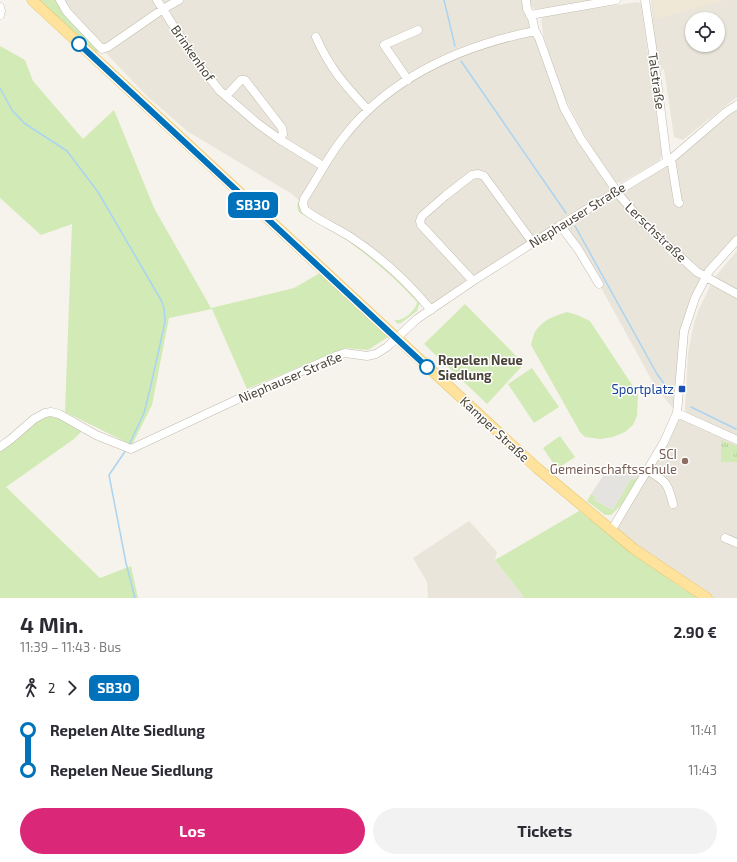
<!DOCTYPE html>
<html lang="de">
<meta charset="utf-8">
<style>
:root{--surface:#fff;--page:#f2f2f3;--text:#2b2b33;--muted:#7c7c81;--accent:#db2777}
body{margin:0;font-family:"Exo 2",sans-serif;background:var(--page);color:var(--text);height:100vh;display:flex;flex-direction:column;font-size:15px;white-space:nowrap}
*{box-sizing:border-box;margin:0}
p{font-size:13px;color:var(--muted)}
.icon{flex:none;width:22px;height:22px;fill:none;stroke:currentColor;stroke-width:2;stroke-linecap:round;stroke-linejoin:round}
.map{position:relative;height:598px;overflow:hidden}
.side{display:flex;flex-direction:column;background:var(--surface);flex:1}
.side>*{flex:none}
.badge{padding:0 8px;border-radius:6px;font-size:14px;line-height:26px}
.tools{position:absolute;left:685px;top:12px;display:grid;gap:8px}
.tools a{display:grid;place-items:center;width:40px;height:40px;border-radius:50%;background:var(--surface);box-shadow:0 1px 3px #0004;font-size:20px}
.map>.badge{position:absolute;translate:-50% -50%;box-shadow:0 0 0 2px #fff}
.legs{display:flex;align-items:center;gap:6px;height:44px;padding:0 20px;font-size:13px}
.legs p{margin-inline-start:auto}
.summary{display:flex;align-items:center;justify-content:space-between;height:68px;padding:0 20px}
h1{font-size:22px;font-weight:700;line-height:30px}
.button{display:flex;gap:8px;margin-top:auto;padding:8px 20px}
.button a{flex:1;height:46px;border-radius:24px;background:var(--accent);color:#fff;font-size:16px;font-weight:700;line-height:46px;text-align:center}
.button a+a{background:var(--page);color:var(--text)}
ul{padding:0 20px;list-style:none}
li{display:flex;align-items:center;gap:14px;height:40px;font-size:15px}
li i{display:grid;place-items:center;width:6px;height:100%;margin:0 5px;background:currentColor}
li i::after{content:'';width:10px;height:10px;margin:-5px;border:3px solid;border-radius:50%;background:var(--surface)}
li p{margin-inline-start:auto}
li:first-child i{background:linear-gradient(#0000 50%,currentColor 0)}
li:last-child i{background:linear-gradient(currentColor 50%,#0000 0)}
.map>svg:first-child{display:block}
.residential{fill:#eae5da;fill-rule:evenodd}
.education{fill:#efe8d6}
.green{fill:#d2eab5}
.park{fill:url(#park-tufts)}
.parking{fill:#e5e3e0}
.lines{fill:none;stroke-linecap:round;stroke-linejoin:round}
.stream{stroke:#a9d4f2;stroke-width:1.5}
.minor-casing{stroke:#c2bbae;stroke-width:9}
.major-casing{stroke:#e6c16a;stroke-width:11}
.minor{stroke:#fff;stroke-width:8}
.major{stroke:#ffe39c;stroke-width:10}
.line-1-casing{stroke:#fff;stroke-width:9}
.line-1{stroke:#0072bc;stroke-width:6}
.stop-1-dot{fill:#fff;stroke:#0072bc;stroke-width:2}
.transit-dot{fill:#1a4fb4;stroke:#fff;stroke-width:1.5}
.education-dot{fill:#8d6e63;stroke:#fff;stroke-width:1.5}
.labels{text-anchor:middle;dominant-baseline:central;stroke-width:3;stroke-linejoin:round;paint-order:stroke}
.street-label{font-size:13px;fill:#4b4439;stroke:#fff}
.stop-label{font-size:13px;font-weight:bold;fill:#4b4439;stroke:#fff;text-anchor:start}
.transit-label{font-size:13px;fill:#164399;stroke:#fff;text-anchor:end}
.education-label{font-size:13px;fill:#785e54;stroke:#fff;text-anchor:end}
</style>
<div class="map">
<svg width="737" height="598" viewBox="0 0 737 598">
<defs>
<pattern id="park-tufts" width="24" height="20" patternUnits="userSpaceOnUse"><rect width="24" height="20" fill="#d2eab5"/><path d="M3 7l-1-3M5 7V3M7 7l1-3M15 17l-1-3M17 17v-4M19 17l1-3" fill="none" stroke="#b6ca9c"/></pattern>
</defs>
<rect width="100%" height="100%" fill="#f6f3ec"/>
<path class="residential" d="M64,0H171L146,15L104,47L82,24Z
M179,0H526L564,108L616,191L667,161L737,105V240L709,271L686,325L677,413L737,440V598H707L611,531L677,413L656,388L599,284L560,226L431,310L418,294L303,204L292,194L187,131L146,95L102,49Z
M530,0H597L535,9L531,6Z
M651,0H737V97L709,119L683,140L674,137L664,69L659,70L651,19H653ZM692,19H718V45H692Z
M638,2L641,4L662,155L659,161L620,183L616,182L597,156L580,127L565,98L544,38L541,20L544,16Z
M737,251V437L687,414L685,410L688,353L694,323L699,309L714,278Z
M469,521L497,552L495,560L524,597L522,598H428L427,582L413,558Z"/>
<path class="education" d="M653,0H726L655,19Z"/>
<path class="green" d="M40,0H59L102,49L92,55Z
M0,46L25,60L33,81L83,139L114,110L154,208L211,308L294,288L320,273L388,337L368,350L345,348L247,389L212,309L169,318L152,405L132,445L65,412L72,224L41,235L0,198Z
M304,193C301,200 297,205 302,212L333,230L382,263L420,302L417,311L401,323L398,324L394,320C403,322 416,310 417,302C396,279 373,259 348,241C333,231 316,223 300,213C294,206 299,200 304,193Z
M465,304L524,364L487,404L424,344Z
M567,312L577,315L590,321L638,394L637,416L633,425L625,432L613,437L600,439L585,437L580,432L531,345C532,341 533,336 535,332C542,320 554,316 567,312Z
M532,368L559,407L534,423L508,384Z
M51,413L83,430L74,439L6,487L100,578L131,566L138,598H0V448L34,420Z
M560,436L575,457L557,469L543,448Z
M638,478L622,504L611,515H605L587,501L591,494L596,497L594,500L613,510L631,479Z
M579,511L680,587L699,598H522L524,597L495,560Z"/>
<path class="park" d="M721,440L737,446V462H721Z"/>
<path class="parking" d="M643,469L638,478L631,479L613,510L594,500L596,497L591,494L607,470Z"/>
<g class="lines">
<path class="stream" d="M444,0L455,46
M461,61L566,213
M0,88L12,110L24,123L67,151L98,192L161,300L164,308L165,322L150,389L144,413L129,445
M575,226L657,374L671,393
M691,407L736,429
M126,450L109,475L126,563L135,598"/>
<defs>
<path id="minor" d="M60,0L67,12L102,49L108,47L163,9L179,0
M157,0L194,58L220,91L257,123L279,139L323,166
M526,0L527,9L532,18L535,31L539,38L564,108L581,139L620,196L639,218L653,232L697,272L737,294
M645,0L656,73L667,161
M0,7L1,11L0,15
M530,15L616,0
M316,37C330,69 345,85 368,110
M408,80L384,45L418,30
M226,96L241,80H245L282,128L283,134L279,139
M671,159L678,202L679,203
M560,225L578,249L599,284
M473,281L421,225L420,221L422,216L445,196L472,175L478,174L484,176L533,243
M431,310C408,282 382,258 352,238C337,228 319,221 305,210L303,204L304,199C317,179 328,157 343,138C390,77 461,46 535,31
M677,413L737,440
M0,447L11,439L34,419L45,413L51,412L59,414L96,435L131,449L238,399L336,356L345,353L367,356L376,354L387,347L417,319L473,281L564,223L671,159L726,112L737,105
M647,470C666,481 668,483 673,504
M611,531L664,442L677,413L684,331L695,298L709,271L737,240
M725,538L737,543"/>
<path id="major" d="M32,0L537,468L634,549L707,598"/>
</defs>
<use href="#minor" class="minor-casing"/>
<use href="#major" class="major-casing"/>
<use href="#minor" class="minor"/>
<use href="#major" class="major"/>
</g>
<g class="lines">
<defs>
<path id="line-1" d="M79,44L427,367"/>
</defs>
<use href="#line-1" class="line-1-casing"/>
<use href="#line-1" class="line-1"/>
</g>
<g class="stop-1-dot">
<circle cx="79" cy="44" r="7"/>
<circle cx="427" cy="367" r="7"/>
</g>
<rect class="transit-dot" x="678" y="385" width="8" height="8" rx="2"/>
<circle class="education-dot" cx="685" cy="461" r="4"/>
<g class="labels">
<g class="street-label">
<text transform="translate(193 53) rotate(55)">Brinkenhof</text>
<text transform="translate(657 81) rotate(82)">Talstraße</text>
<text transform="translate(577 215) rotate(-32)">Niephauser Straße</text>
<text transform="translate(656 232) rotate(44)">Lerschstraße</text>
<text transform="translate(290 377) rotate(-23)">Niephauser Straße</text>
<text transform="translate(495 429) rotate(43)">Kamper Straße</text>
</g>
<g class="stop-label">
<text x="438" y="360">Repelen Neue<tspan x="438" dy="15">Siedlung</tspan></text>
</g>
<g class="transit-label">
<text x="674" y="389">Sportplatz</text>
</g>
<g class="education-label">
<text x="677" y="454">SCI<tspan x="677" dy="15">Gemeinschaftsschule</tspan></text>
</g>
</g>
</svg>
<div class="tools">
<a><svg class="icon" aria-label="locate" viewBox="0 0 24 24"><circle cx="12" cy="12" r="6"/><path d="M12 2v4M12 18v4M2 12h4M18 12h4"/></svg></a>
</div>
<b class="badge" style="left:253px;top:205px;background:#0072bc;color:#fff">SB30</b>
</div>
<section class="side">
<div class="summary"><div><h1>4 Min.</h1><p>11:39 – 11:43 · Bus</p></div><b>2.90 €</b></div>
<div class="legs"><svg class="icon" aria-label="walk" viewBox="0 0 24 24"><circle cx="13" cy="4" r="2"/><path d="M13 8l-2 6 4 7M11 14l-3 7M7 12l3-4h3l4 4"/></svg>2<svg class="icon" aria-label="forward" viewBox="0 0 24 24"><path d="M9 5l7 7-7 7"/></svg><b class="badge" style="background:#0072bc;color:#fff">SB30</b></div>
<ul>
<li><i style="color:#0072bc"></i><b>Repelen Alte Siedlung</b><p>11:41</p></li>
<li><i style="color:#0072bc"></i><b>Repelen Neue Siedlung</b><p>11:43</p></li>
</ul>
<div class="button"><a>Los</a><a>Tickets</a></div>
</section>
